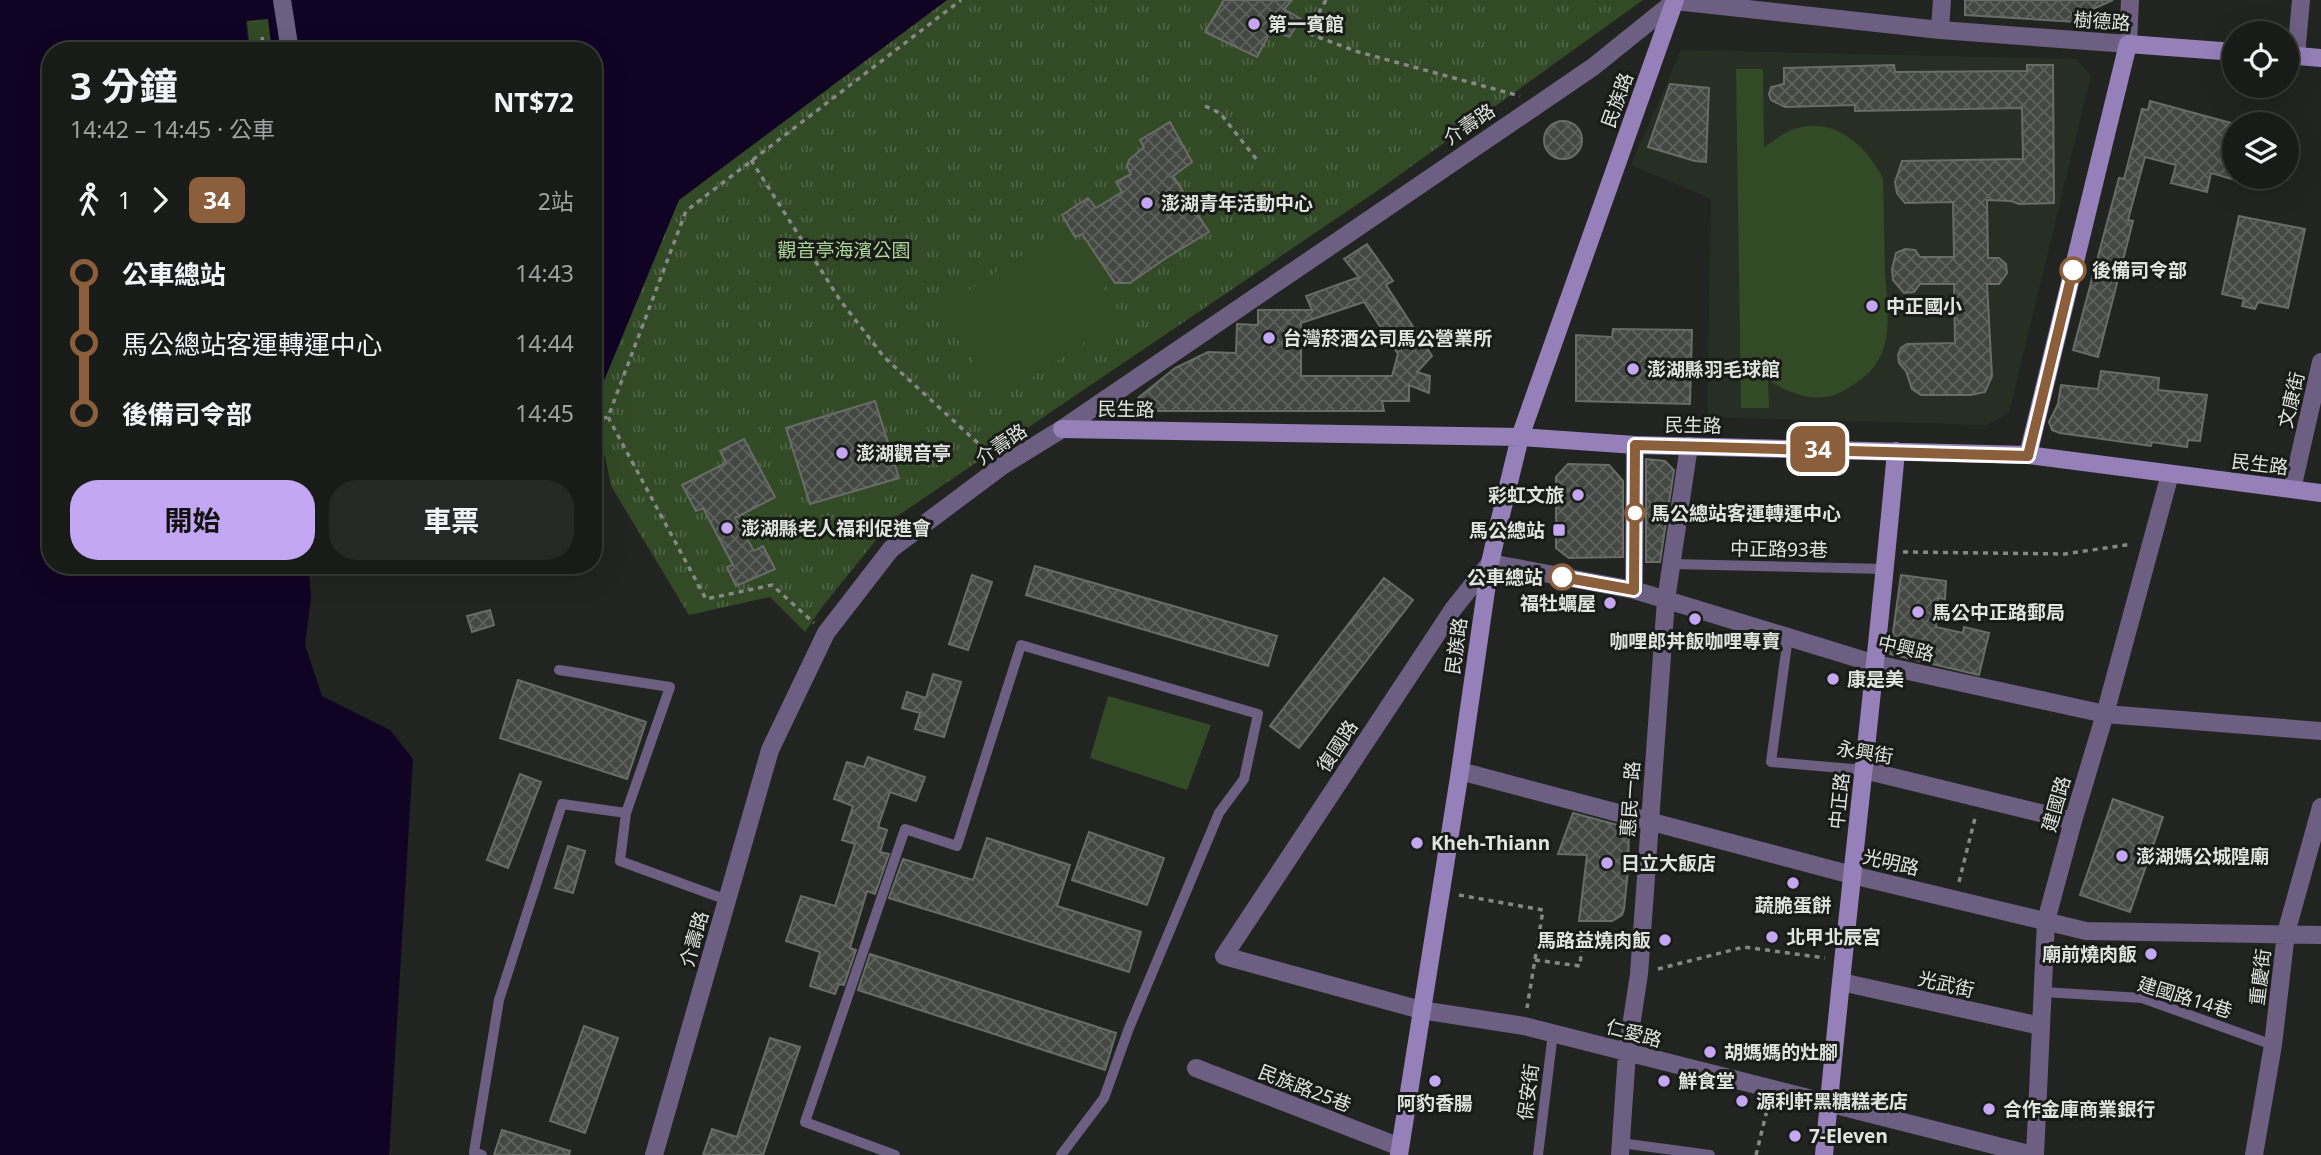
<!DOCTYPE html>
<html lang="zh-TW">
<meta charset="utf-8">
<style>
:root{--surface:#191b18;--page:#262825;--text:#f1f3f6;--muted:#9fa1a2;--line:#373937;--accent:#c3a7f2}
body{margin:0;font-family:"Noto Sans","Noto Sans TC",sans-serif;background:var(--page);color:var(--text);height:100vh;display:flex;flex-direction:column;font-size:26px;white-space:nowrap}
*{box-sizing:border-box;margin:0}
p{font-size:23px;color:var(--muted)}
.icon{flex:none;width:38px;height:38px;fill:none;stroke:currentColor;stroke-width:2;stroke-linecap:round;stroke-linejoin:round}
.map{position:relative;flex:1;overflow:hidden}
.details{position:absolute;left:42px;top:42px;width:560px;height:532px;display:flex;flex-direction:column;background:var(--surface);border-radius:28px;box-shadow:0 7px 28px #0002,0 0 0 2px var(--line)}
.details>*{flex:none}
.badge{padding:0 14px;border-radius:10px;font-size:24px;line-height:46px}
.tools{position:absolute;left:2222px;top:21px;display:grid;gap:14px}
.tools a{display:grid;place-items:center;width:77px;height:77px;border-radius:50%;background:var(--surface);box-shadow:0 7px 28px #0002,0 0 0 2px var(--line);font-size:35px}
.map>.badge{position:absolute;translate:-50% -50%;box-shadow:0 0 0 4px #fff}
.legs{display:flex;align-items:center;gap:10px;height:77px;padding:0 28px;font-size:23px}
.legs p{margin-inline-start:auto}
.overview{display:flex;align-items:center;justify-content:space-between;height:119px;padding:0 28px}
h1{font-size:38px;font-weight:700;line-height:52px}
.action{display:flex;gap:14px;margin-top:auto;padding:14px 28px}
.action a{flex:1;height:80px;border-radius:28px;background:var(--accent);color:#111;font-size:28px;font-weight:700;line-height:80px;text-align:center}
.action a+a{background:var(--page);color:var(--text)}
ul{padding:0 28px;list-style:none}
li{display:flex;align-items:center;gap:24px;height:70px;font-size:26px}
li i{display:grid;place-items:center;width:10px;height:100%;margin:0 9px;background:currentColor}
li i::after{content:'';width:18px;height:18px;margin:-9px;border:5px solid;border-radius:50%;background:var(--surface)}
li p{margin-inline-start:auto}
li:first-child i{background:linear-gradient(#0000 50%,currentColor 0)}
li:last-child i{background:linear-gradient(currentColor 50%,#0000 0)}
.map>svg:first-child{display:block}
.built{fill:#272e24}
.park{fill:url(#park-tufts)}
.pitch{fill:#324a26}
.water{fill:#110323}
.building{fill:url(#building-cross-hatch);stroke:#696c67;stroke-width:2;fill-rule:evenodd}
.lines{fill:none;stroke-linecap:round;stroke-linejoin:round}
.path{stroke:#858884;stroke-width:3.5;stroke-dasharray:5 5;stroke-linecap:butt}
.lane{stroke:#6c5f82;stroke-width:10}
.street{stroke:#6c5f82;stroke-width:18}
.secondary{stroke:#9580b9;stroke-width:18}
.line-1-casing{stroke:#fff;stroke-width:16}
.line-1{stroke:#8b5e3c;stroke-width:10}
.poi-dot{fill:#c3a7f2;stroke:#181b17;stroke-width:2.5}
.stop-1-dot{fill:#fff;stroke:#8b5e3c;stroke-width:3.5}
.labels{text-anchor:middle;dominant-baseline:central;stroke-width:6;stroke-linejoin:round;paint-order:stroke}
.street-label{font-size:19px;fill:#e1e3e0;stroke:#181b17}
.poi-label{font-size:19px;font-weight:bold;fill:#e1e3e0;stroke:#181b17;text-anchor:start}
.park-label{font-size:19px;fill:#add798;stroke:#181b17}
.stop-label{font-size:19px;font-weight:bold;fill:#e1e3e0;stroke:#181b17;text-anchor:start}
</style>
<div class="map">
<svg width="2321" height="1155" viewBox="0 0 2321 1155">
<defs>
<pattern id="park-tufts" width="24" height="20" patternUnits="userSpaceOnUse" patternTransform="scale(1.75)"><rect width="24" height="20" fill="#324a26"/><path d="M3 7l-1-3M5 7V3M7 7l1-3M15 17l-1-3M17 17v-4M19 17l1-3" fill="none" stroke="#4f6445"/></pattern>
<pattern id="building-cross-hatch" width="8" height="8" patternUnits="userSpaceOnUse" patternTransform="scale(1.75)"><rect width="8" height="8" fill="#444843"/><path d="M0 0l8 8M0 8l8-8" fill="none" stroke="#5f625e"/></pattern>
</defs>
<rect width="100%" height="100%" fill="#212420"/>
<path class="built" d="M1681,50L2076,59L2091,75L2009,413L1986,425L1707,417L1711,199L1631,165Z"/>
<path class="park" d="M245,0H1643L1377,191L893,519L823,606L805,632L770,597L689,615L611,486L605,456L593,448V51H250Z"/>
<path class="pitch" d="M1736,69H1763L1764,147C1775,140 1785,131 1798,128C1836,117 1867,147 1883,178C1884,208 1884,239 1885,269C1886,297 1893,334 1879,359C1871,374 1857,383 1843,391C1818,405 1790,394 1768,380L1769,408H1741Z
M1064,227L1123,317L999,399L938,311Z
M1108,696L1211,725L1187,790L1090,758Z"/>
<path class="water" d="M0,0H947L679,200L593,407V51H272L268,19L246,21L249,51H51V565H308L311,597L305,645L322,696L390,730L413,759L389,1155H0Z"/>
<path class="building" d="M1224,0H1292L1284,9L1301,19L1289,37L1272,29L1257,57L1205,32Z
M1965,0H2113L2077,16V22L1965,15Z
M1894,65L1895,72L2027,71V65H2053L2054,203L2019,204L2011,201L1987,200L1988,258H1999L2006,264L2007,273L1999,284H1987L1992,376L1985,392L1971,395H1921L1912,389L1906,371L1899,363L1898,355L1901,348L1907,344L1955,343L1954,284H1920L1914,292L1904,293L1893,280L1892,269L1896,253L1905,249L1915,250L1920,257H1954L1953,202L1905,203L1897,193L1895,182L1902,161L2023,159L2022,108L1855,111V105L1785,107L1771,100L1769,94L1771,87L1784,84V68Z
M1670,84L1709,88L1706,162L1695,161L1648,147Z
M2150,101L2235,124V180L2211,173L2207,192L2171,183L2176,165L2145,157L2128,220L2133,221L2098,357L2073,350L2119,178L2124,179L2142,109L2148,110Z
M1544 140a19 19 0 1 1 38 0a19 19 0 1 1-38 0Z
M1170,122L1192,162L1173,176L1209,232L1166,258L1130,283H1115L1082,234L1075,237L1062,215L1088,198L1096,208L1122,192L1116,182L1131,174L1127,166L1129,160L1144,147L1140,140Z
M2239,216L2305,229L2288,308L2258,302L2255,309L2242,306L2244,299L2222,294Z
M1367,244L1393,281L1386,285L1432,356L1417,372L1430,376L1429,393L1409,385V401H1382L1384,411H1137L1138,398L1175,368L1208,352L1236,353L1237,324L1258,325V310H1312L1306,296L1359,277L1344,259ZM1364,302L1398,354L1392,376H1301V323Z
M1613,329L1692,330L1690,404L1576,401V335L1612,337Z
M2101,371L2159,378L2158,390L2207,395L2200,441L2188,440L2187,447L2152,442L2151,446L2060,433L2052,430L2049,422L2058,404L2061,385L2098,389Z
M875,401L899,478L810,504L786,428Z
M744,439L775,497L735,518L754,551L763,546L775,569L736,586L727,567L733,565L703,508L696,511L682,485L726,463L720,451Z
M1646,459L1665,461L1674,470L1660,562H1646Z
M1568,464L1609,465L1623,481V557L1569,558L1556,548V477Z
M1035,566L1277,636L1268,666L1026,595Z
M972,575L992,582L968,650L949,644Z
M1901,575L1946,581L1945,599L1938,598L1936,627L1963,633L1964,627L1989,633L1979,675L1890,654Z
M1384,578L1413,600L1299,748L1270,726Z
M490,610L494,625L472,632L467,616Z
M933,674L961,682L944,737L915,729L920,713L902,708L907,692L926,698Z
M518,680L646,722L627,779L500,738Z
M868,757L925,777L916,801L890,792L878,827L887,830L880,852L889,854L875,894L867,891L850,948L856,950L844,985L839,984L835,994L810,986L820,952L786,941L801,896L835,906L855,844L842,840L853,806L834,799L847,762L864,767Z
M520,774L541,782L508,868L487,860Z
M2113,799L2163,817L2130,912L2080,895Z
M1573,813L1629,828L1628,870L1624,909L1622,915L1612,921H1579L1587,855L1558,854Z
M1089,832L1164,858L1147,905L1072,880Z
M987,838L1070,865L1057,906L1141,932L1129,972L889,898L903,859L973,880Z
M568,846L585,851L573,893L555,888Z
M870,954L1116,1033L1105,1070L858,990Z
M584,1026L618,1038L585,1133L550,1121Z
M770,1038L800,1047L763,1155H703L712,1129L737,1137Z
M502,1130L570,1151L569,1155H494Z"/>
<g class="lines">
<path class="path" d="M1326,0L1307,33L1355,51L1520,96
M262,37L264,51
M1205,106L1220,113L1257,160
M751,160L840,300L884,357L991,455
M608,417L706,599L772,585L814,623
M593,421L608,417L686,211L961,0
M1903,552L2065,554L2132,544
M1959,882L1976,814
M1459,895L1543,910L1527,1008
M1535,960L1580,966L1582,944L1623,950
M1658,969L1744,947L1825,958
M1756,1155L1768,1106"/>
<path class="lane" d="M1672,564L1885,569
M1788,637L1771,762L1864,770
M559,670L670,687L626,813
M2043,992L2142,998L2273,1045
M1621,1143L1710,1155
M482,1155L474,1152L499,1000L562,804L626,813L620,861L727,900
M895,1155L805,1122L905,829L957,846L1021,645L1258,714L1244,779L1219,813L1129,1028L1104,1098L1061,1155
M1538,1155L1553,1033"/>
<path class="street" d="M282,0L290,51
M1940,30L1942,0
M2296,56L2301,0
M2292,489L2321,362
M1634,590L1635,445
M1864,770L2073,821
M1460,771L1852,875L2086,931L2321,935
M1841,982L2041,1026
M1196,1068L1400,1147
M654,1155L770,750L826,633L891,549L1002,466L1062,429L1593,67L1675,1L1940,30L2128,44L2130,0
M1620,1155L1627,1053L1639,974L1666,600L1689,446
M2033,1155L1524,1026L1421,1010L1224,956L1454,608L1490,563L1634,590L1876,664L2105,714L2321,731
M2035,1155L2046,921L2073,821L2105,714L2170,474
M2254,1155L2273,1045L2286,933L2321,807"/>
<path class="secondary" d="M2287,55L2321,58
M1062,429L1520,437L1635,445L2028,455L2321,493
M2028,455L2128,44L2235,52
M1399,1155L1460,771L1490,563L1500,519L1520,437L1675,0
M1824,1155C1845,920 1875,686 1896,451"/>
</g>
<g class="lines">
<defs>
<path id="line-1" d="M1562,577L1634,590L1635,445L2028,456L2073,270"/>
</defs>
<use href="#line-1" class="line-1-casing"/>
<use href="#line-1" class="line-1"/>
</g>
<g class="poi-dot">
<circle cx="1254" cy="24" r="7"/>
<circle cx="1147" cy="203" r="7"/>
<circle cx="1872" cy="306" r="7"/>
<circle cx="1269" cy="338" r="7"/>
<circle cx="1633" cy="369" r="7"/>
<circle cx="842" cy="453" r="7"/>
<circle cx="1578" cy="495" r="7"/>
<circle cx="727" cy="528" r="7"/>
<rect x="1552" y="523" width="14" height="14" rx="3.5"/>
<circle cx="1610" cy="603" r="7"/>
<circle cx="1918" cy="612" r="7"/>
<circle cx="1695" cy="619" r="7"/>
<circle cx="1833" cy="679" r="7"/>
<circle cx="1417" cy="843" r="7"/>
<circle cx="2122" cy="856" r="7"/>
<circle cx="1607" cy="863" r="7"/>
<circle cx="1793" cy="883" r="7"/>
<circle cx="1772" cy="937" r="7"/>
<circle cx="1665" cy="940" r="7"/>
<circle cx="2151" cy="954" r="7"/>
<circle cx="1710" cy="1052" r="7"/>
<circle cx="1435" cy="1081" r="7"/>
<circle cx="1664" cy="1081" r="7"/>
<circle cx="1742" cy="1101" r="7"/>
<circle cx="1989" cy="1109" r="7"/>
<circle cx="1795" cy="1136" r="7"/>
</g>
<g class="stop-1-dot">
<circle cx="2073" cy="270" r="12"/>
<circle cx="1635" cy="513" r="9"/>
<circle cx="1562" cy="577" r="12"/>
</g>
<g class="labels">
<g class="street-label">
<text transform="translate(2102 21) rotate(4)">樹德路</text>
<text transform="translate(1617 100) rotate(-70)">民族路</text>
<text transform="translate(1469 124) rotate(-34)">介壽路</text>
<text transform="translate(2291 400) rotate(-77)">文康街</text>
<text transform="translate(1126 409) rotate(1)">民生路</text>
<text transform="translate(1693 425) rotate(1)">民生路</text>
<text transform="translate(1001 444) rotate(-34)">介壽路</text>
<text transform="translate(2260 464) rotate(7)">民生路</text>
<text transform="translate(1779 549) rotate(1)">中正路93巷</text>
<text transform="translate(1456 646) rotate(-82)">民族路</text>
<text transform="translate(1906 648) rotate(13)">中興路</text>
<text transform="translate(1337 746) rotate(-57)">復國路</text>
<text transform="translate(1865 752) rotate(9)">永興街</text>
<text transform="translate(1630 799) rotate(-86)">惠民一路</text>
<text transform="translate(1839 801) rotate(-84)">中正路</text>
<text transform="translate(2056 804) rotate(-74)">建國路</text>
<text transform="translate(1891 862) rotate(13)">光明路</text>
<text transform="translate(694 939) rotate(-74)">介壽路</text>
<text transform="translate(2260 977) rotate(-83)">重慶街</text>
<text transform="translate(1946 984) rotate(13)">光武街</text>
<text transform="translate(2185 997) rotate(17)">建國路14巷</text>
<text transform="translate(1634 1033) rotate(15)">仁愛路</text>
<text transform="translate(1305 1088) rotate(21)">民族路25巷</text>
<text transform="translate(1528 1092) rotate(-83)">保安街</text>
</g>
<g class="poi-label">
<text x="1268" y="24">第一賓館</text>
<text x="1161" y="203">澎湖青年活動中心</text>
<text x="1886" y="306">中正國小</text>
<text x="1283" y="338">台灣菸酒公司馬公營業所</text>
<text x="1647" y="369">澎湖縣羽毛球館</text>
<text x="856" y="453">澎湖觀音亭</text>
<text x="1564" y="495" text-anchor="end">彩虹文旅</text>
<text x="741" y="528">澎湖縣老人福利促進會</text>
<text x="1545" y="530" text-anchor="end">馬公總站</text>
<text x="1596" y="603" text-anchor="end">福牡蠣屋</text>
<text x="1932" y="612">馬公中正路郵局</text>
<text x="1695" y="641" text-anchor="middle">咖哩郎丼飯咖哩專賣</text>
<text x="1847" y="679">康是美</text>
<text x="1431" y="843">Kheh-Thiann</text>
<text x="2136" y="856">澎湖媽公城隍廟</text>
<text x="1621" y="863">日立大飯店</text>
<text x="1793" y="905" text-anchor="middle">蔬脆蛋餅</text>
<text x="1786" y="937">北甲北辰宮</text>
<text x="1651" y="940" text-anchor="end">馬路益燒肉飯</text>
<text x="2137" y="954" text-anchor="end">廟前燒肉飯</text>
<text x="1724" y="1052">胡媽媽的灶腳</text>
<text x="1678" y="1081">鮮食堂</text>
<text x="1756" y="1101">源利軒黑糖糕老店</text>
<text x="1435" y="1103" text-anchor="middle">阿豹香腸</text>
<text x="2003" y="1109">合作金庫商業銀行</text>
<text x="1809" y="1136">7-Eleven</text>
</g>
<g class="park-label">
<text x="844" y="250">觀音亭海濱公園</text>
</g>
<g class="stop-label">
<text x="2092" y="270">後備司令部</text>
<text x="1651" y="513">馬公總站客運轉運中心</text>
<text x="1543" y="577" text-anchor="end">公車總站</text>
</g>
</g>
</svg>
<div class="tools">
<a><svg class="icon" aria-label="locate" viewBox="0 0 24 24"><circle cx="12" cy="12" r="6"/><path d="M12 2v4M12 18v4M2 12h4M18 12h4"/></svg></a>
<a><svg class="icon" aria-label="layers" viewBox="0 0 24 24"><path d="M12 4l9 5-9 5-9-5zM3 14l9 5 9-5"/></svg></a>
</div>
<b class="badge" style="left:1818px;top:449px;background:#8b5e3c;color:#fff">34</b>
<section class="details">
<div class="overview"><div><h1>3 分鐘</h1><p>14:42 – 14:45 · 公車</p></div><b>NT$72</b></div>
<div class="legs"><svg class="icon" aria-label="walk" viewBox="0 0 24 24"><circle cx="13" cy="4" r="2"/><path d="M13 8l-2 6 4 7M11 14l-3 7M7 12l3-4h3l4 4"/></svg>1<svg class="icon" aria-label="forward" viewBox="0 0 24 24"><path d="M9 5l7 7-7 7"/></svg><b class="badge" style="background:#8b5e3c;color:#fff">34</b><p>2站</p></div>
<ul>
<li><i style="color:#8b5e3c"></i><b>公車總站</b><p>14:43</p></li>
<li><i style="color:#8b5e3c"></i><span>馬公總站客運轉運中心</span><p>14:44</p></li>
<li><i style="color:#8b5e3c"></i><b>後備司令部</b><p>14:45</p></li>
</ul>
<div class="action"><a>開始</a><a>車票</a></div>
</section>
</div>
